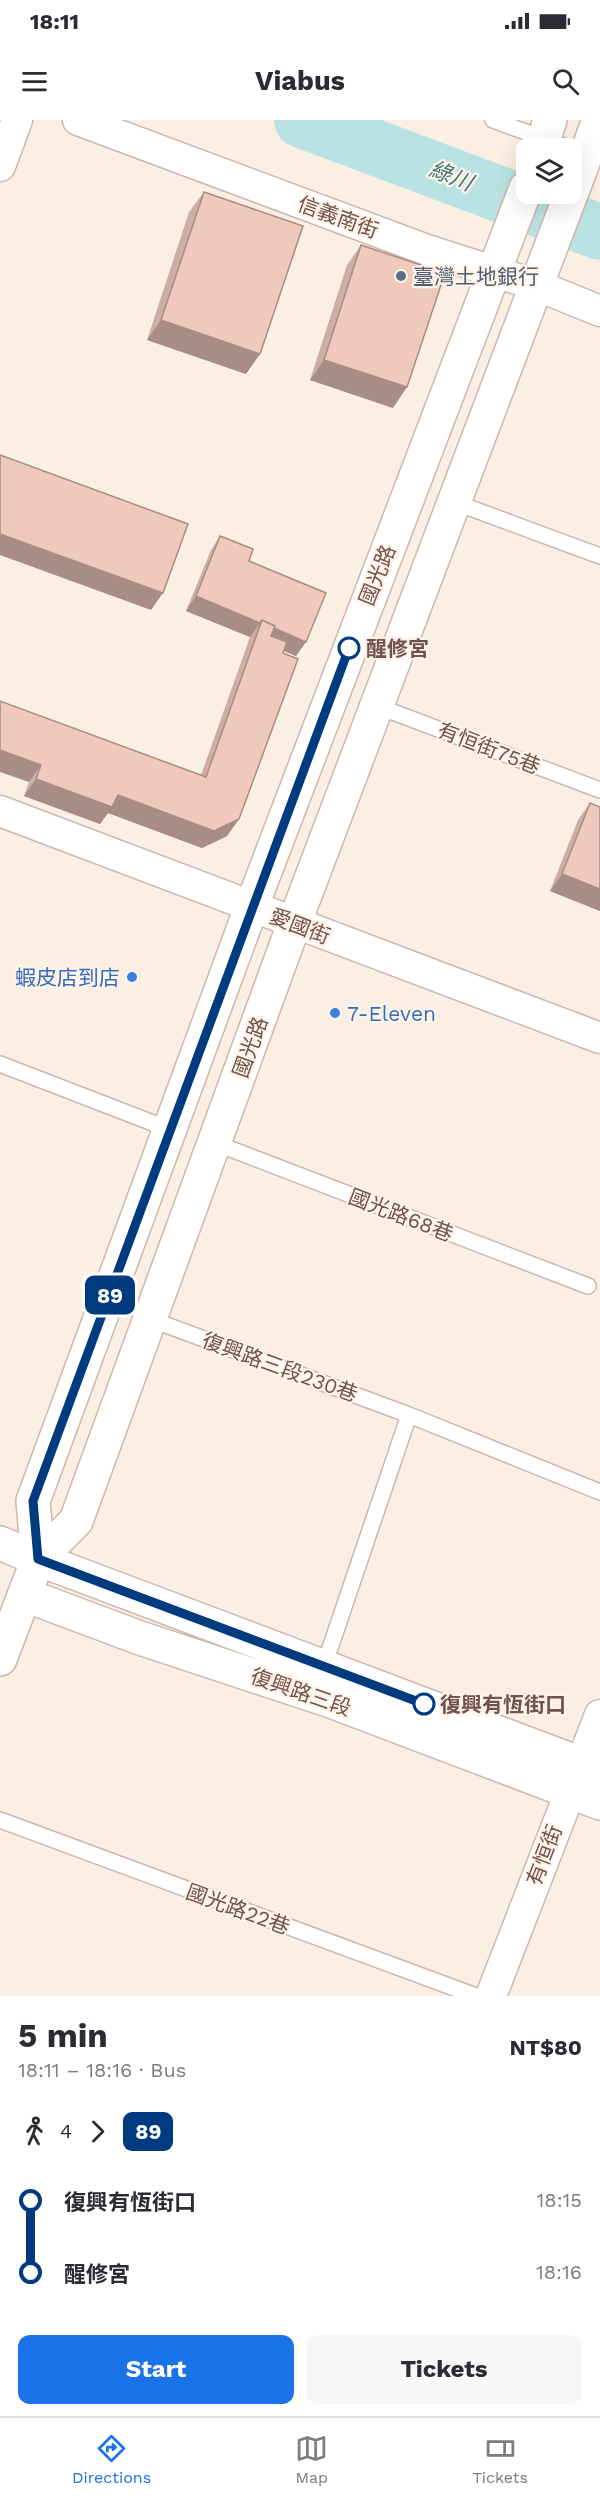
<!DOCTYPE html>
<meta charset="utf-8">
<style>
:root{--surface:#fff;--page:#f7f7f7;--text:#2b2b33;--muted:#7c7c81;--line:#e1e1e2;--accent:#1a73e8}
body{margin:0;font-family:"Work Sans","Noto Sans TC",sans-serif;background:var(--page);color:var(--text);height:100vh;display:flex;flex-direction:column;font-size:22px;white-space:nowrap}
*{box-sizing:border-box;margin:0}
p{font-size:20px;color:var(--muted)}
.icon{flex:none;width:33px;height:33px;fill:none;stroke:currentColor;stroke-width:2;stroke-linecap:round;stroke-linejoin:round}
.map{position:relative;height:1876px;overflow:hidden}
.side{display:flex;flex-direction:column;background:var(--surface);flex:1}
.side>*{flex:none}
.badge{padding:0 12px;border-radius:9px;font-size:21px;line-height:39px}
.fabs{position:absolute;left:516px;top:18px;display:grid;gap:12px}
.fabs a{display:grid;place-items:center;width:66px;height:66px;border-radius:12px;background:var(--surface);box-shadow:0 6px 24px #0002;font-size:30px}
.map>.badge{position:absolute;translate:-50% -50%;box-shadow:0 0 0 3px #fff}
.legs{display:flex;align-items:center;gap:9px;height:66px;padding:0 18px;font-size:20px}
.legs p{margin-inline-start:auto}
.headline{display:flex;align-items:center;justify-content:space-between;height:102px;padding:0 18px}
h1{font-size:33px;font-weight:700;line-height:45px}
.cta{display:flex;gap:12px;margin-top:auto;padding:12px 18px}
.cta a{flex:1;height:69px;border-radius:12px;background:var(--accent);color:#fff;font-size:24px;font-weight:700;line-height:69px;text-align:center}
.cta a+a{background:var(--page);color:var(--text)}
ul{padding:0 18px;list-style:none}
li{display:flex;align-items:center;gap:21px;height:72px;font-size:22px}
li i{display:grid;place-items:center;width:9px;height:100%;margin:0 8px;background:currentColor}
li i::after{content:'';width:15px;height:15px;margin:-8px;border:4px solid;border-radius:50%;background:var(--surface)}
li p{margin-inline-start:auto}
li:first-child i{background:linear-gradient(#0000 50%,currentColor 0)}
li:last-child i{background:linear-gradient(currentColor 50%,#0000 0)}
.status{display:flex;justify-content:space-between;align-items:center;height:42px;padding:0 30px;background:var(--surface);direction:ltr}
.status svg{height:16px;fill:currentColor}
header{display:flex;justify-content:space-between;align-items:center;height:78px;padding:0 18px;background:var(--surface);font-size:27px;font-weight:700}
.menu{display:flex;justify-content:space-around;align-items:center;height:84px;border-top:2px solid var(--line);background:var(--surface);font-size:16px;color:var(--muted)}
.menu a{display:grid;justify-items:center;gap:3px}
.menu .active{color:var(--accent)}
.map>svg:first-child{display:block}
.lines{fill:none;stroke-linecap:round;stroke-linejoin:round}
.river{stroke:#b9e3e3;stroke-width:56}
.service-casing{stroke:#ceb7ad;stroke-width:18}
.minor-casing{stroke:#ceb7ad;stroke-width:33}
.tertiary-casing{stroke:#ceb7ad;stroke-width:36}
.secondary-casing{stroke:#d1b6ab;stroke-width:36}
.service{stroke:#fff;stroke-width:15}
.minor{stroke:#fff;stroke-width:30}
.tertiary{stroke:#fff;stroke-width:33}
.secondary{stroke:#fff;stroke-width:33}
.wall{fill:#ceaea2}
.shaded-wall{fill:#a78d84}
.building{fill:#efcabc;stroke:#a78d84;stroke-width:1.5}
.line-1-casing{stroke:#fff;stroke-width:14}
.line-1{stroke:#003b80;stroke-width:9}
.service-dot{fill:#5c6f8a;stroke:#fef3e9;stroke-width:2}
.stop-1-dot{fill:#fff;stroke:#003b80;stroke-width:3}
.shop-dot{fill:#3f7fe0;stroke:#fef3e9;stroke-width:2}
.labels{text-anchor:middle;dominant-baseline:central;stroke-width:4.5;stroke-linejoin:round;paint-order:stroke}
.street-label{font-size:21px;fill:#72534a;stroke:#fef3e9}
.service-label{font-size:21px;fill:#4e5e75;stroke:#fef3e9;text-anchor:start}
.stop-label{font-size:21px;font-weight:bold;fill:#72534a;stroke:#fef3e9;text-anchor:start}
.shop-label{font-size:21px;fill:#366cbe;stroke:#fef3e9;text-anchor:end}
.water-label{font-size:22px;font-style:italic;fill:#407577;stroke:#fef3e9}
</style>
<div class="status"><b>18:11</b><svg viewBox="0 0 49 12"><path d="M0 12V9h3v3zM5 12V6h3v6zM10 12V3h3v9zM15 12V0h3v12zM26 1h20v11H26zM47 4h2v5h-2z"/></svg></div>
<header><svg class="icon" aria-label="menu" viewBox="0 0 24 24"><path d="M4 6h16M4 12h16M4 18h16"/></svg>Viabus<svg class="icon" aria-label="search" viewBox="0 0 24 24"><circle cx="10" cy="10" r="6"/><path d="M15 15l6 6"/></svg></header>
<div class="map">
<svg width="600" height="1876" viewBox="0 0 600 1876">
<rect width="100%" height="100%" fill="#fbefe3"/>
<g class="lines">
<path class="river" d="M302,0L600,112"/>
<defs>
<path id="service" d="M493,0L569,28
M454,382L600,436
M377,586L600,670
M0,944L171,1010
M215,1023L588,1166
M150,1199L409,1295L600,1372
M324,1546L409,1295
M0,1700L476,1876"/>
<path id="minor" d="M78,0L427,130L536,165L600,191
M0,46L17,0
M0,691L600,918
M491,1876L600,1595"/>
<path id="tertiary" d="M38,1439L600,1651
M25,1475L140,1518L328,1580L600,1683"/>
<path id="secondary" d="M541,28L550,0
M572,72L599,0
M0,1423L38,1439
M38,1439L76,1401L294,804L571,74
M0,1539L38,1439L33,1381L251,788L526,68"/>
</defs>
<use href="#service" class="service-casing"/>
<use href="#minor" class="minor-casing"/>
<use href="#tertiary" class="tertiary-casing"/>
<use href="#secondary" class="secondary-casing"/>
<use href="#service" class="service"/>
<use href="#minor" class="minor"/>
<use href="#tertiary" class="tertiary"/>
<use href="#secondary" class="secondary"/>
</g>
<path class="wall" d="M204,72L246,254L147,220L189,92Z
M361,125L393,288L310,260L347,145Z
M220,416L249,441L296,536L284,531L239,699L227,716L202,728L108,693L100,704L24,676L29,662L0,581L201,655L250,517L186,491L211,430Z
M590,683L600,791L550,771L578,700Z"/>
<path class="shaded-wall" d="M161,200L260,234L246,254L147,220Z
M324,240L407,267L393,288L310,260Z
M0,414L163,473L151,490L0,435Z
M196,476L260,503L250,517L186,491Z
M261,503L306,522L296,536L255,519Z
M0,630L41,645L29,662L0,652Z
M36,659L118,675L239,699L227,716L202,728L108,693L100,704L24,676Z
M562,754L600,769V791L550,771Z"/>
<path class="building" d="M204,72L303,106L260,234L161,200Z
M361,125L445,153L407,267L324,240Z
M0,335L188,404L163,473L0,414Z
M220,416L253,429L249,441L326,473L306,522L274,508L275,506L262,500L260,503L196,476Z
M262,500L275,506L271,516L287,522L283,533L298,539L239,699L214,711L118,675L112,687L36,659L41,645L0,630V581L206,657Z
M590,683L600,687V769L562,754Z"/>
<g class="lines">
<defs>
<path id="line-1" d="M349,528L33,1381L38,1439L424,1584"/>
</defs>
<use href="#line-1" class="line-1-casing"/>
<use href="#line-1" class="line-1"/>
</g>
<circle class="service-dot" cx="401" cy="156" r="6"/>
<g class="stop-1-dot">
<circle cx="349" cy="528" r="10"/>
<circle cx="424" cy="1584" r="10"/>
</g>
<g class="shop-dot">
<circle cx="132" cy="857" r="6"/>
<circle cx="335" cy="893" r="6"/>
</g>
<g class="labels">
<g class="street-label">
<text transform="translate(338 97) rotate(20)">信義南街</text>
<text transform="translate(377 455) rotate(-68)">國光路</text>
<text transform="translate(489 628) rotate(21)">有恒街75巷</text>
<text transform="translate(300 806) rotate(21)">愛國街</text>
<text transform="translate(250 927) rotate(-70)">國光路</text>
<text transform="translate(401 1095) rotate(21)">國光路68巷</text>
<text transform="translate(280 1247) rotate(20)">復興路三段230巷</text>
<text transform="translate(301 1572) rotate(19)">復興路三段</text>
<text transform="translate(544 1735) rotate(-69)">有恒街</text>
<text transform="translate(238 1789) rotate(20)">國光路22巷</text>
</g>
<g class="service-label">
<text x="413" y="156">臺灣土地銀行</text>
</g>
<g class="stop-label">
<text x="366" y="528">醒修宮</text>
<text x="440" y="1584">復興有恆街口</text>
</g>
<g class="shop-label">
<text x="120" y="857">蝦皮店到店</text>
<text x="347" y="893" text-anchor="start">7-Eleven</text>
</g>
<g class="water-label">
<text transform="translate(451 56) rotate(21)">綠川</text>
</g>
</g>
</svg>
<div class="fabs">
<a><svg class="icon" aria-label="layers" viewBox="0 0 24 24"><path d="M12 4l9 5-9 5-9-5zM3 14l9 5 9-5"/></svg></a>
</div>
<b class="badge" style="left:110px;top:1175px;background:#003b80;color:#fff">89</b>
</div>
<section class="side">
<div class="headline"><div><h1>5 min</h1><p>18:11 – 18:16 · Bus</p></div><b>NT$80</b></div>
<div class="legs"><svg class="icon" aria-label="walk" viewBox="0 0 24 24"><circle cx="13" cy="4" r="2"/><path d="M13 8l-2 6 4 7M11 14l-3 7M7 12l3-4h3l4 4"/></svg>4<svg class="icon" aria-label="forward" viewBox="0 0 24 24"><path d="M9 5l7 7-7 7"/></svg><b class="badge" style="background:#003b80;color:#fff">89</b></div>
<ul>
<li><i style="color:#003b80"></i><b>復興有恆街口</b><p>18:15</p></li>
<li><i style="color:#003b80"></i><b>醒修宮</b><p>18:16</p></li>
</ul>
<div class="cta"><a>Start</a><a>Tickets</a></div>
</section>
<nav class="menu">
<a class="active"><svg class="icon" aria-label="directions" viewBox="0 0 24 24"><path d="M12 3l9 9-9 9-9-9zM9 14v-3h6M13 9l2 2-2 2"/></svg>Directions</a>
<a><svg class="icon" aria-label="map" viewBox="0 0 24 24"><path d="M3 6l6-2 6 2 6-2v14l-6 2-6-2-6 2zM9 4v14M15 6v14"/></svg>Map</a>
<a><svg class="icon" aria-label="tickets" viewBox="0 0 24 24"><path d="M3 7h18v10H3zM15 7v10"/></svg>Tickets</a>
</nav>
